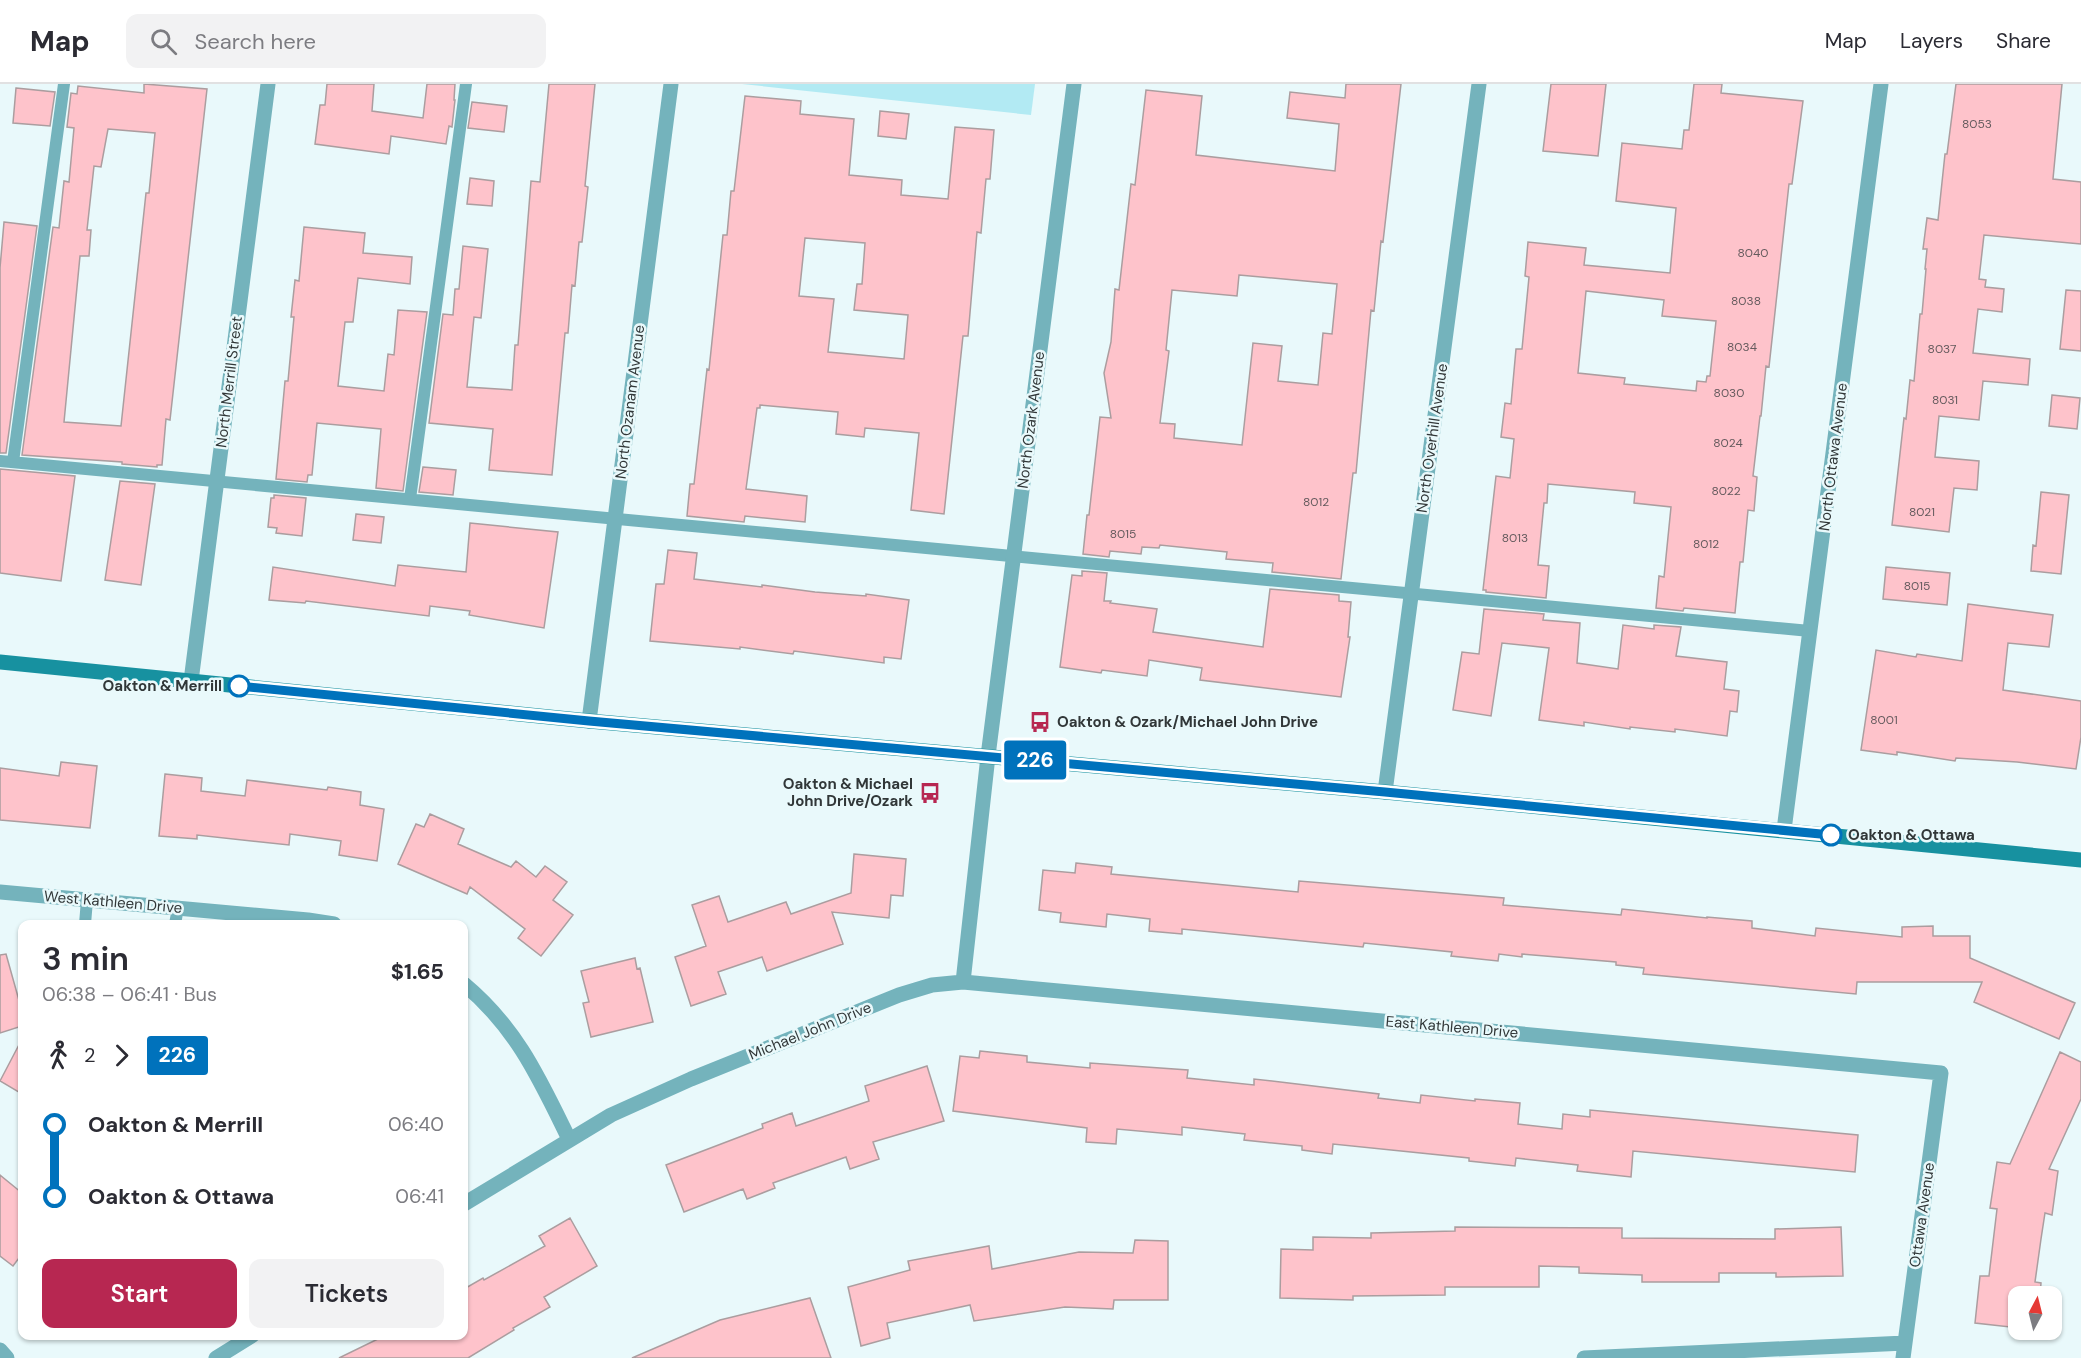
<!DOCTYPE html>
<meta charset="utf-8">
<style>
:root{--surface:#fff;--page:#f2f2f3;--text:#2b2b33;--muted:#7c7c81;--line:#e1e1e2;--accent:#b72751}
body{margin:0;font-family:"DM Sans",sans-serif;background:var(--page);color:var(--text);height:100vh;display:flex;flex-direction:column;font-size:22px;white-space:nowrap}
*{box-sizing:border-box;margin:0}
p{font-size:20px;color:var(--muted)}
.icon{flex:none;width:33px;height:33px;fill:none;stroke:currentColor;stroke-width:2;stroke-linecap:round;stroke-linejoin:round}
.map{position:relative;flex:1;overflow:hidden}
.details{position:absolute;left:18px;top:836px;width:450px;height:420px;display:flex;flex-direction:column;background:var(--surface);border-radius:12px;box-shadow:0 2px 4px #0004}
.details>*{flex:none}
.badge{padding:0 12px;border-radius:4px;font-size:21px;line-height:39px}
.needle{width:39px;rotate:7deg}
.tools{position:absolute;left:2008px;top:1202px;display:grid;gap:12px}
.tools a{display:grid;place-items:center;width:54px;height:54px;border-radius:12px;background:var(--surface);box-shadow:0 2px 4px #0004;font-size:30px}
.map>.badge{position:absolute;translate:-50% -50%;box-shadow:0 0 0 3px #fff}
.legs{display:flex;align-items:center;gap:9px;height:66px;padding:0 24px;font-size:20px}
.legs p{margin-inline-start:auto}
.head{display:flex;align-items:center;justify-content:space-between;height:102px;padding:0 24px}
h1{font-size:33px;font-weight:600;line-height:45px}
.button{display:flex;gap:12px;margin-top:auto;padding:12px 24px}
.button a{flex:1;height:69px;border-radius:12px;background:var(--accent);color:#fff;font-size:24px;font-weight:600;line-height:69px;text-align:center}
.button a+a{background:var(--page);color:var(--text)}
ul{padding:0 24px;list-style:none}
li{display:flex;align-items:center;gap:21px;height:72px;font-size:22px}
li i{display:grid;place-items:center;width:9px;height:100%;margin:0 8px;background:currentColor}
li i::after{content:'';width:15px;height:15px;margin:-8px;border:4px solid;border-radius:50%;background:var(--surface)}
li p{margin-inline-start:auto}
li:first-child i{background:linear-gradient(#0000 50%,currentColor 0)}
li:last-child i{background:linear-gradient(currentColor 50%,#0000 0)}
header{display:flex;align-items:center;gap:36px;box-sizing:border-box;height:84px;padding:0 30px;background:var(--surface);border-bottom:2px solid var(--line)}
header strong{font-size:28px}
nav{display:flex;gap:33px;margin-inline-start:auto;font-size:21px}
.search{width:420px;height:54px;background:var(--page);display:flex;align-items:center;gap:15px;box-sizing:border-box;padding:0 21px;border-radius:12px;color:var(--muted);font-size:22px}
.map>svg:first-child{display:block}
.green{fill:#b2eaf3}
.building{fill:#fec3cb;stroke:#ab9d9f;stroke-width:1.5;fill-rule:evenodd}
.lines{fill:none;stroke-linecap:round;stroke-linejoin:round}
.lane{stroke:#74b3bc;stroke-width:12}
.street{stroke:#74b3bc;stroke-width:15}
.secondary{stroke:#1791a0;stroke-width:15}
.line-1-casing{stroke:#fff;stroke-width:14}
.line-1{stroke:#0072bc;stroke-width:9}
.stop-1-dot{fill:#fff;stroke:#0072bc;stroke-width:3}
.labels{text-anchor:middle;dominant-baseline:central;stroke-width:5;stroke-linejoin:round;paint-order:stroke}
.number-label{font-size:12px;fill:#645a5d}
.street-label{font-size:15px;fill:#313738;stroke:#e9f9fb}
.stop-label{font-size:15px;font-weight:bold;fill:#313738;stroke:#e9f9fb;text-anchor:end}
.poi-label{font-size:15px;font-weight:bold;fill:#313738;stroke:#e9f9fb;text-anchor:start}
</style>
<header>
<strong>Map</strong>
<div class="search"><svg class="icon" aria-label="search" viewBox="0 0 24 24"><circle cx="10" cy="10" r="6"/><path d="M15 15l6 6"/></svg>Search here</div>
<nav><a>Map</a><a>Layers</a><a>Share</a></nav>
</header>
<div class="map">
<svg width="2081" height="1274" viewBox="0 0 2081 1274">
<rect width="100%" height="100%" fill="#e9f9fb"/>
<path class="green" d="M742,0H1035L1031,31Z"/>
<path class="building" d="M144,0L207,5L170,336L166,335L162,381H157V383L122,380V378L22,371L53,143L59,144L64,97L69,98L74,44L67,43L71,9L77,10L78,2L144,9ZM108,45L155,49L149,109H146L121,342L64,338L80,172H89L91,146H87L94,82L101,83Z
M327,0H374L372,27L423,34L427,0H455L454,16H455L452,43L449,42L446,60L391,52L389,70L315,60L320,21H325Z
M549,0H595L585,102L588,103L582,158H579L575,202L572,201L568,249H565L552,391L489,386L493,345L429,339L443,230L453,231L455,205H459L463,162L488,165L481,234L474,233L467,303L512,306L515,261H518L531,97L540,98Z
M1346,0H1401L1383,158L1381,157L1374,227L1371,226L1356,389H1353L1341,495L1272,488L1273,479L1226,475L1227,468L1160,461L1159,464L1142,463L1141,470L1110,467L1109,473L1083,470L1087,431H1089L1100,333L1111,334L1104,289L1111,258L1115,205L1119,206L1131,100L1135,101L1146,6L1202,12L1196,71L1335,87L1339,40L1287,34L1290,8L1345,14ZM1239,191L1337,200L1332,250L1323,249L1318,301L1278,297L1282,262L1253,259L1242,361L1174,354L1175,340L1160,339L1169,267L1166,266L1172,206L1237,212Z
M1551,0H1606L1598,72L1543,67Z
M1694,0H1722L1721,9L1803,17L1792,100H1789L1769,283L1766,282L1761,332H1760L1753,392L1757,393L1754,427L1748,426L1743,478H1740L1735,529L1684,524L1683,527L1656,524L1659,492L1664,493L1671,423L1634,419L1635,408L1548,400L1547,419H1544L1538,481L1549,482L1546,514L1486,508V506H1483L1496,392L1510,394L1514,355L1501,353L1505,319L1511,320L1516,265H1522L1529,193L1525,192L1528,158L1586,164L1584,181L1670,189L1676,124L1616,117L1622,59L1682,65L1684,46H1689ZM1586,207L1664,216L1662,232L1716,237L1710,292H1707L1706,298L1697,297L1696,307L1624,300L1625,294L1578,289Z
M1956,0H2062L2053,95L2081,98V160L1984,151L1979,195L1986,196L1985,203L2004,205L2002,228L1978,225L1973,269L2030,275L2028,301L1983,297L1979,336L1939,332L1935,373L1979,377L1977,406L1954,404L1949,448L1892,441L1904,334L1906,335L1910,296L1914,297L1920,230H1922L1926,185H1925L1927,165H1923L1927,134L1938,136L1945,70H1947Z
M16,4L55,8L50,42L13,39Z
M745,12L801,17L800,30L854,35L849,91L902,96L901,111L948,115L955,43L994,46L990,95H986L981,149L977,148L968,252H963L944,430L911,426L919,349L865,344L864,353L836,350L838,328L760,321V324H757L746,405L807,412L805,438L745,432L744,438L687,432L690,400H694L707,285L709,286L723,151H727L731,107H734ZM805,154L865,159L862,200H857L854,226L908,231L904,275L828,268L834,215L799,212Z
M472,18L507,22L504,48L468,44Z
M880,27L909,30L906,55L878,52Z
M470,94L494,97L492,122L467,120Z
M4,138L37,142L6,369H0V184Z
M304,143L365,149L363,169L412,173L410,200L358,194L353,238H345L338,302L384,307L388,270L394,271L398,226L427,228L403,407L376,404L381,345L317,339L312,391H308L307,398L276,395L285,297H288L294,233H291L295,196L299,197Z
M2066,206L2081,207V267L2060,265Z
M2052,311L2080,314L2077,345L2049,342Z
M423,383L456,386L453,411L419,408Z
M0,385L75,392L61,497L0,489Z
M120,397L155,400L141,501L105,496Z
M2041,408L2069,411L2061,490L2031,487L2033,461L2036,462Z
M274,411L306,414L302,452L276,449L277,444L268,443L271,414H274Z
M356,430L384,433L381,459L353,456Z
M470,439L558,448L544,544L469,531L470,527L430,522L429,532L306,517L305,519L269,516L273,483L395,502L398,481L466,488Z
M668,466L697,469L694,495L762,503V501L815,508L866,512V510L909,516L901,575L884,573V579L794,567L793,570L740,563V565L650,557L656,500H664Z
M1886,483L1950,489L1947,521L1883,515Z
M1082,487L1107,489L1104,517H1111L1110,519L1157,525L1153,548L1263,563L1270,505L1339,511V517L1351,518L1348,553H1350L1341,613L1200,596L1202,584L1149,576L1147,592L1102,586L1101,589L1060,583L1072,491L1082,492Z
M1968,520L2053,531L2049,563L2008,559L2003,606L2081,617V653L2076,685L2017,678L1956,674L1955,677L1897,668V671L1861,666L1876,566L1916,573L1917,570L1962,577Z
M1484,525L1544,530L1543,536L1580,539L1577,579L1618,585L1623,541L1654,545V541L1681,543L1676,572L1727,578L1724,605L1739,607L1737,628L1730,627L1727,652L1675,645V648L1630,643V645L1584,638V642L1539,636L1549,564L1502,559L1491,632L1453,626L1462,568L1479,570Z
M61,678L97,682L90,744L0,736V684L59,692Z
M165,690L202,694L201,707L245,712L247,696L327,706L328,703L361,708L360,721L384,725L377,777L339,771L341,757L290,750L289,761L197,751V755L159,752Z
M430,730L464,745L458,760L511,783L516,777L536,793L545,782L567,798L553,816L573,831L541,872L518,854L525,845L470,803L467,810L398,780L416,740L424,743Z
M854,770L906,775L903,812L891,811L889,834L832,828L843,860L767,887L762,873L718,888L726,910L691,922L675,873L706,862L692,821L719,812L728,838L786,818L791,830L851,809Z
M1076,779L1112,783L1111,790L1298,808L1299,797L1504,814L1503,821L1621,831L1622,825L1707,834V833L1752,837V844L1815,852L1816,844L1902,853V843L1933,842V852H1970V874L2075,919L2059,955L1974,918L1982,898H1857L1856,910L1643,890L1644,884L1616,881V878L1522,870V873L1499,870L1498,877L1451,872L1452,868L1364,859L1363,863L1182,845V850L1149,847L1150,835L1107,830L1106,843L1060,838L1061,829L1039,826L1043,786L1075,789Z
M6,870L22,927V942L0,949V871Z
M635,874L637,885L640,884L653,938L591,953L583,919L589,918L581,887Z
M22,955V1010L0,997Z
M980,967L1027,972V978L1090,984V979L1188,986L1187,994L1254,1001V995L1297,1000L1379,1010L1378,1014L1420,1019L1421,1011L1475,1017V1015L1520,1019L1518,1040L1562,1045L1563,1030L1590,1033V1026L1858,1051L1855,1088L1633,1067L1631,1093L1577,1087L1578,1081L1516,1074L1515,1082L1469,1077V1074L1333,1060L1332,1070L1302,1066V1062L1244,1056L1245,1050L1182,1043V1051L1117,1045L1116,1060L1086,1058L1087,1044L953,1027L960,972L979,974Z
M2060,968L2081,978V1015L2049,1085L2058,1087L2052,1131L2045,1129L2041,1155L2035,1198L2041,1199L2040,1212H2019V1244L1975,1239L1980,1192H1989L1997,1125L1990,1124L1997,1078L2010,1080Z
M927,982L944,1037L873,1058L879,1075L850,1085L846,1073L773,1099L775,1104L747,1115L743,1105L684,1128L666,1081L763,1044L762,1040L792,1029L796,1042L869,1017L865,1002Z
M0,1091L22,1109V1170L13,1182L0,1172Z
M570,1134L597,1182L544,1213L550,1223L513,1244L514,1246L468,1274H339L386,1251H464V1205L483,1194L484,1196L545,1162L539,1152Z
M1455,1143L1622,1144V1154L1775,1155V1145L1841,1143L1843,1192L1776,1193V1189H1719V1198H1642V1191L1579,1189V1183L1539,1182V1203H1445V1211L1353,1212V1216L1280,1214L1281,1165L1313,1166V1153L1371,1154V1149L1455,1147Z
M1135,1156L1168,1157V1216H1114L1113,1225L1065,1223L974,1237L970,1221L887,1239L890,1254L861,1262L848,1203L910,1186L908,1177L989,1162L992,1185L1079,1168L1133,1169Z
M810,1214L831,1274H632L720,1236Z"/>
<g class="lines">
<path class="lane" d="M0,377L1810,547
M13,378L64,0
M410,415L466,0
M85,840L87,816
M175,840L178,824"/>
<path class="street" d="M191,597L268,0
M589,637L671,0
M1385,708L1479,0
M1784,746L1881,0
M0,808L308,836L334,840
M963,898L988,672L1074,0
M464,900C517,944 540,996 569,1055
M464,1120L611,1031L691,995L899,911L932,901L963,898L1941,989L1903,1274
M0,1266L7,1274
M216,1274L253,1251
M1584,1274L1905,1259"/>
<path class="secondary" d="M0,578L589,637L1385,708L2081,776"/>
</g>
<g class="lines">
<defs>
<path id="line-1" d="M239,602L589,637L1385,708L1831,751"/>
</defs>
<use href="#line-1" class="line-1-casing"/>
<use href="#line-1" class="line-1"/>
</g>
<defs>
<symbol id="bus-bare" viewBox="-9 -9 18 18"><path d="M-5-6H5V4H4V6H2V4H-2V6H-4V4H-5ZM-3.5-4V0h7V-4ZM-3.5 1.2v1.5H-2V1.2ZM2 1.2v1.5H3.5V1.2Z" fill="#b72751" stroke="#e9f9fb" stroke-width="2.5" paint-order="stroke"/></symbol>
</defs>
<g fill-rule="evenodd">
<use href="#bus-bare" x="1025" y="623" width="30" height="30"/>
<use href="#bus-bare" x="915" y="694" width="30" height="30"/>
</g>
<g class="stop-1-dot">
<circle cx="239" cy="602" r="10"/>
<circle cx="1831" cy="751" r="10"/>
</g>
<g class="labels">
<g class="number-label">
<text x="1977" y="40">8053</text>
<text x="1753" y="169">8040</text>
<text x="1746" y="217">8038</text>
<text x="1742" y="263">8034</text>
<text x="1942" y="265">8037</text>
<text x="1729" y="309">8030</text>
<text x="1945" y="316">8031</text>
<text x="1728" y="359">8024</text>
<text x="1726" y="407">8022</text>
<text x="1316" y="418">8012</text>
<text x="1922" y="428">8021</text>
<text x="1123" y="450">8015</text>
<text x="1515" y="454">8013</text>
<text x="1706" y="460">8012</text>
<text x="1917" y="502">8015</text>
<text x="1884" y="636">8001</text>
</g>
<g class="street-label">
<text transform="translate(229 298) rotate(-83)">North Merrill Street</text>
<text transform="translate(630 318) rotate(-83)">North Ozanam Avenue</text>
<text transform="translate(1031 336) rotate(-83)">North Ozark Avenue</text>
<text transform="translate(1432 354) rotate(-82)">North Overhill Avenue</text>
<text transform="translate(1833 373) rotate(-83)">North Ottawa Avenue</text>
<text transform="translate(113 818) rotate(5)">West Kathleen Drive</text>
<text transform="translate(1452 943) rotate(5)">East Kathleen Drive</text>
<text transform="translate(810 947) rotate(-22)">Michael John Drive</text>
<text transform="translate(1922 1131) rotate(-82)">Ottawa Avenue</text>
</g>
<g class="stop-label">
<text x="222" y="602">Oakton &amp; Merrill</text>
<text x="1848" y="751" text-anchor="start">Oakton &amp; Ottawa</text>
</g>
<g class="poi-label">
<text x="1057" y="638">Oakton &amp; Ozark/Michael John Drive</text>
<text x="913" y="700" text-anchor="end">Oakton &amp; Michael<tspan x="913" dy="17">John Drive/Ozark</tspan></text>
</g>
</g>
</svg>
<div class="tools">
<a><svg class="needle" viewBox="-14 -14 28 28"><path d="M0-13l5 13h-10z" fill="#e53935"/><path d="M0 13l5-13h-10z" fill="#7c7c81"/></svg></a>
</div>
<b class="badge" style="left:1035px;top:676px;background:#0072bc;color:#fff">226</b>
<section class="details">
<div class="head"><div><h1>3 min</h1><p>06:38 – 06:41 · Bus</p></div><b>$1.65</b></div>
<div class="legs"><svg class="icon" aria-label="walk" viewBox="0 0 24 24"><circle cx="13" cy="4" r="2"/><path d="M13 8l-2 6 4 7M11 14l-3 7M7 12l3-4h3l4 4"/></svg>2<svg class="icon" aria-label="forward" viewBox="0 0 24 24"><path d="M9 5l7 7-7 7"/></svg><b class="badge" style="background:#0072bc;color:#fff">226</b></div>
<ul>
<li><i style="color:#0072bc"></i><b>Oakton &amp; Merrill</b><p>06:40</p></li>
<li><i style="color:#0072bc"></i><b>Oakton &amp; Ottawa</b><p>06:41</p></li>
</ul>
<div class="button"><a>Start</a><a>Tickets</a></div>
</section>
</div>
